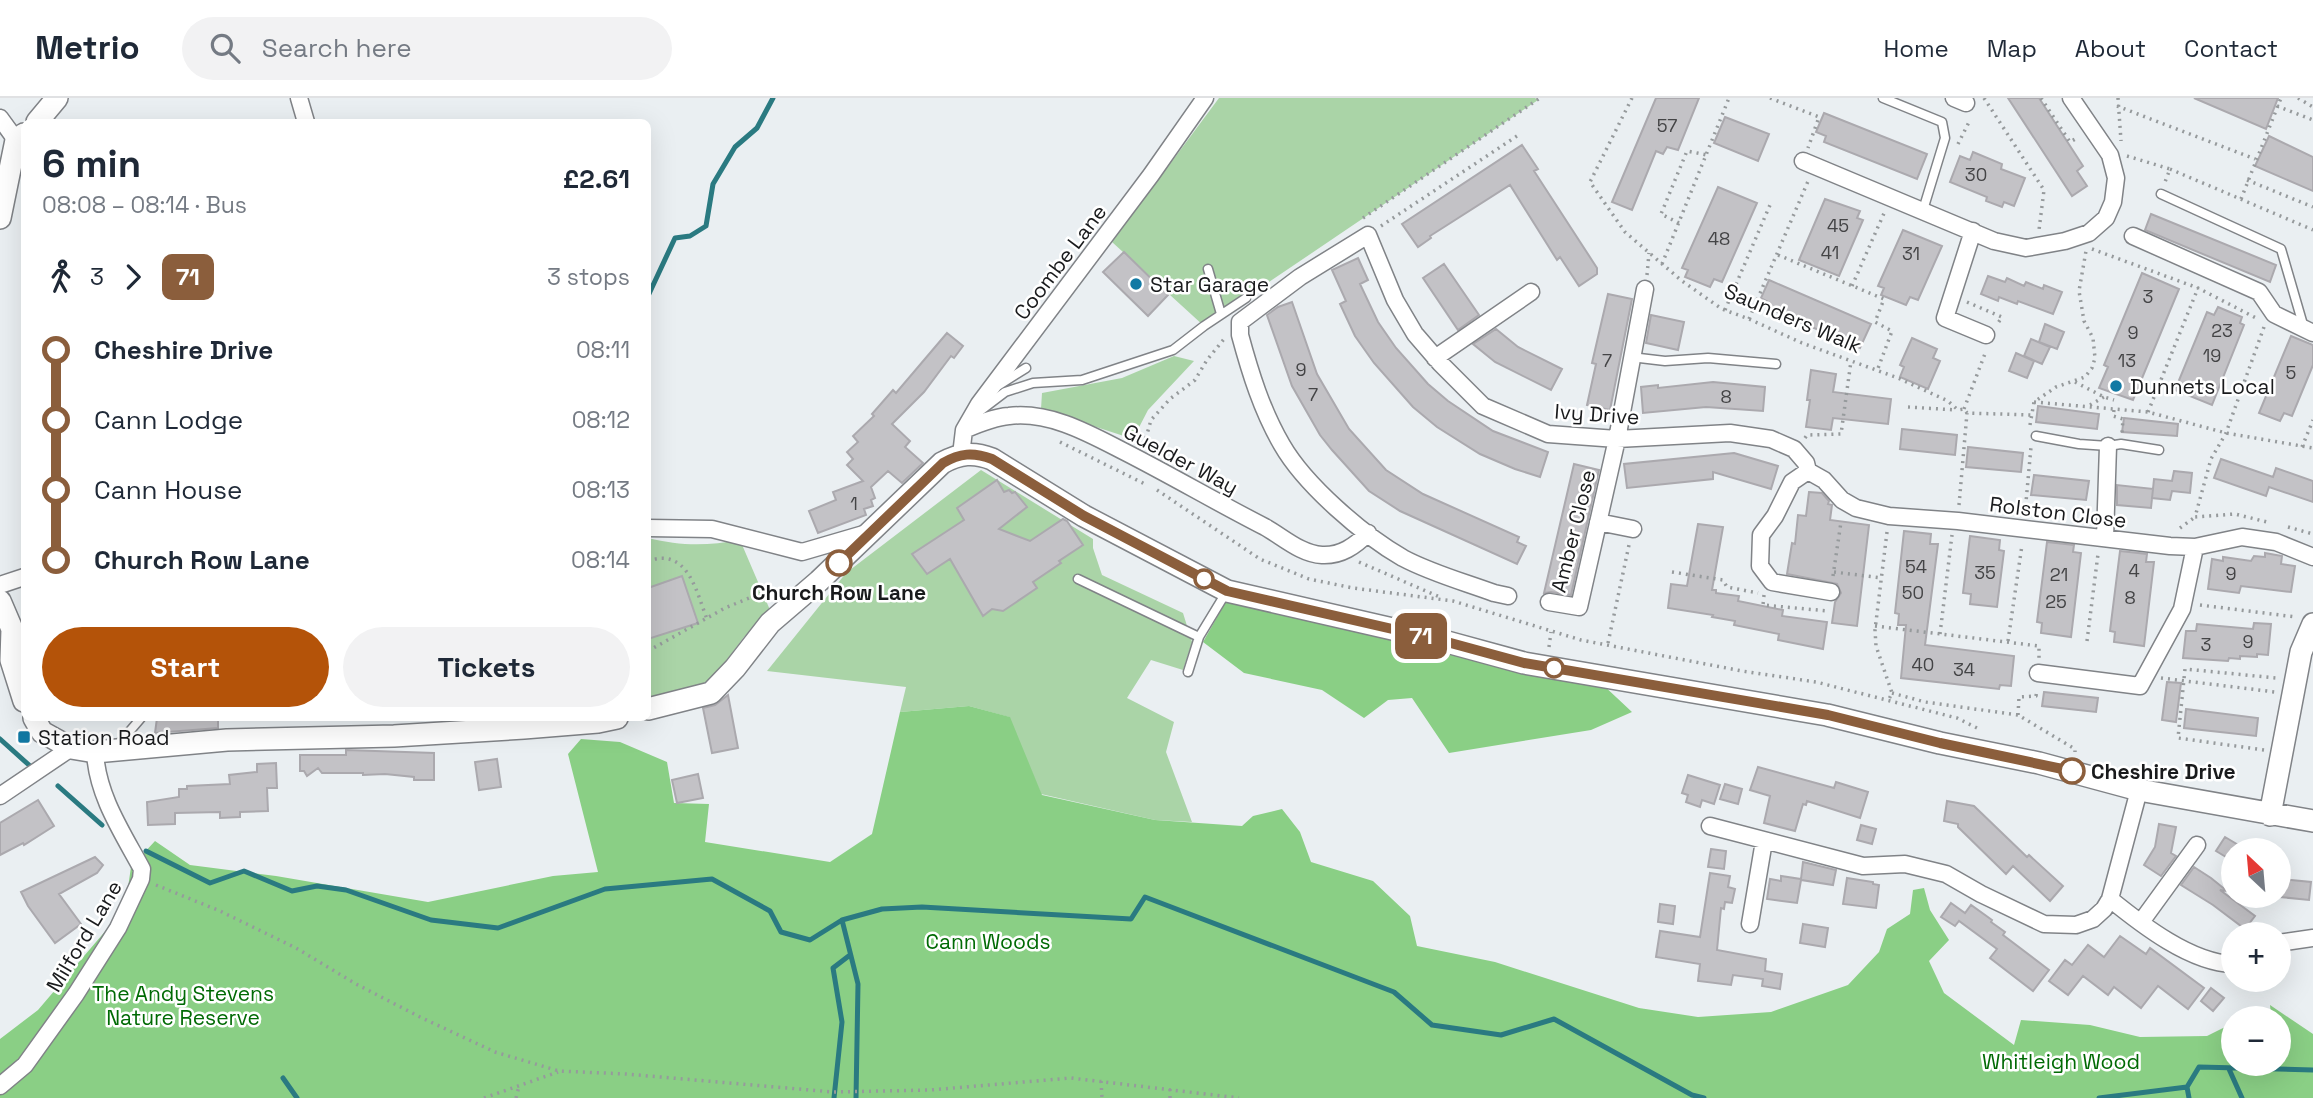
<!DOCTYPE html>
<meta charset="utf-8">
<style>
:root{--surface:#fff;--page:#f2f2f3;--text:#1f2937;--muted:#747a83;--line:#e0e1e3;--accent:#b45309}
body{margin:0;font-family:"Space Grotesk",sans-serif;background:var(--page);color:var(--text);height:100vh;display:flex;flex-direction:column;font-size:26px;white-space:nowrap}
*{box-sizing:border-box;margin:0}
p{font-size:23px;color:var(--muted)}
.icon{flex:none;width:38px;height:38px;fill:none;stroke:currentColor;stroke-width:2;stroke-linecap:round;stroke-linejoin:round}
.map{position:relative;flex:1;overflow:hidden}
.side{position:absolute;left:21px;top:21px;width:630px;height:602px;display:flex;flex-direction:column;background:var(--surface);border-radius:10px;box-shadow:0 7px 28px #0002}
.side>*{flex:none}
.badge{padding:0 14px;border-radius:10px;font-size:24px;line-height:46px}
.needle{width:46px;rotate:334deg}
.buttons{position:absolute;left:2221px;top:740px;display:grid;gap:14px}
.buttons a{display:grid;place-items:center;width:70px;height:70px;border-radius:50%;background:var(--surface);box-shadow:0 7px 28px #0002;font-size:35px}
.map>.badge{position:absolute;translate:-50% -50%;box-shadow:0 0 0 4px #fff}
.legs{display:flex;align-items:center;gap:10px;height:77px;padding:0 21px;font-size:23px}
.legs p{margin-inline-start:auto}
.head{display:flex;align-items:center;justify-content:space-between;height:119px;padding:0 21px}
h1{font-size:38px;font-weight:700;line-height:52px}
.button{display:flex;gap:14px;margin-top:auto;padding:14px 21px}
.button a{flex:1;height:80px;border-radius:42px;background:var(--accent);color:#fff;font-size:28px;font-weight:700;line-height:80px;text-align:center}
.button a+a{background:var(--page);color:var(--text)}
ul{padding:0 21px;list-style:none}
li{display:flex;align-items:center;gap:24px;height:70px;font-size:26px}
li i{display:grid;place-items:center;width:10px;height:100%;margin:0 9px;background:currentColor}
li i::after{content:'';width:18px;height:18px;margin:-9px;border:5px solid;border-radius:50%;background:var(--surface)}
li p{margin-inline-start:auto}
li:first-child i{background:linear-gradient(#0000 50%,currentColor 0)}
li:last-child i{background:linear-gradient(currentColor 50%,#0000 0)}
header{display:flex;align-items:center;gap:42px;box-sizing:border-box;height:98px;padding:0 35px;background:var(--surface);border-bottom:2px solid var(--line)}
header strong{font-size:33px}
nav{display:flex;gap:38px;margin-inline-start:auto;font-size:24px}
.search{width:490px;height:63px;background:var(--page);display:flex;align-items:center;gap:18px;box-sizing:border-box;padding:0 24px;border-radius:38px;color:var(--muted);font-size:26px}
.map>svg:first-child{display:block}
.green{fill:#aad4a7}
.forest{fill:#8acf85}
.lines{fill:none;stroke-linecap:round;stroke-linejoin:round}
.stream{stroke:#2a7a81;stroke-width:5}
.building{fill:#c3c2c6;stroke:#aba9ae;stroke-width:2}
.lane-casing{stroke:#808387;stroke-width:11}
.street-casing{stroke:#808387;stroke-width:19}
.secondary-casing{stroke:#808387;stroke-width:24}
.path{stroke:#969a9c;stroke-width:3.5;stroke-dasharray:2 5;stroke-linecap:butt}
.lane{stroke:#fff;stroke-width:8}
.street{stroke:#fff;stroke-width:16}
.secondary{stroke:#fff;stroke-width:21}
.line-1-casing{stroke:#fff;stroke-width:16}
.line-1{stroke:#8b5e3c;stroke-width:10}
.poi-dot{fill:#1179a4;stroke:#fff;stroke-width:2.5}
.stop-1-dot{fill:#fff;stroke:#8b5e3c;stroke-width:3.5}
.labels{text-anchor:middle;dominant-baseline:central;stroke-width:5;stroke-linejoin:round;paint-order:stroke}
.number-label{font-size:18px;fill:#444446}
.street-label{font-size:21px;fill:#191a1c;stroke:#fff}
.poi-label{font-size:21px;fill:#191a1c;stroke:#fff;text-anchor:start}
.stop-label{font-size:21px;font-weight:bold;fill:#191a1c;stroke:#fff}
.park-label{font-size:21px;fill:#006a04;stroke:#fff}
</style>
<header>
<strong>Metrio</strong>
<div class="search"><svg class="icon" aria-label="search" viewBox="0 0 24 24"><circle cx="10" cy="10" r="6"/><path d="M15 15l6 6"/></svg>Search here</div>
<nav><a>Home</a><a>Map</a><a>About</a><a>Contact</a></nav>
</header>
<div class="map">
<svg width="2313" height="1000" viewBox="0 0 2313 1000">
<rect width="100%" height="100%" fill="#eaeff2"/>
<path class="green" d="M1219,0H1535L1538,2L1204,228L1112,144Z
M1174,258L1194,263L1148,312L1133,341L1041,311L1042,295L1122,280Z
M981,372L1093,441V450L1102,477L1183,515L1192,544L1183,572L1151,562L1127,600L1174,624L1166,654L1192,724L1155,722L1041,696L1009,619L969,608L900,614L906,589L767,573L846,475Z
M648,440C680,448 707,448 740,442L770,512L744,539L714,579L694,591L648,604Z"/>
<path class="forest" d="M1229,498L1601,585L1632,614L1591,632L1449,655L1412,600L1388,602L1364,620L1322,592L1244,575L1203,544Z
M969,608L1010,619L1042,697L1155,722L1242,728L1253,718L1282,711L1300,734L1311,764L1373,783L1410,818L1417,848L1495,864L1639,910L1698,919L1771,914L1848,887L1879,854L1887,831L1910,816L1913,792L1924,790L1930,812L1949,842L1929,863L1944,895L2014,947L2021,922L2090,927L2140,939L2207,938L2233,925V966H2278V920H2242L2262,913L2271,917L2270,907L2313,936V1000H0V941L38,912L125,810L131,769L155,743L190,767L276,778L428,804L553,778L598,774L568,656L581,641L620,644L667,664L674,705L709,706L705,744L830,764L872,736L900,614Z"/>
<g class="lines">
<path class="stream" d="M648,198L675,140L690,138L706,128L713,86L735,49L757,30L773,0
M0,641L29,667
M58,688L102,727
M146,753L210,785L244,773L292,793L317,788L346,792L431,822L498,830L605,791L712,781L770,813L781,834L810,842L842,822L882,811L922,809L1131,821L1145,799L1394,894L1432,927L1501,937L1554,921L1692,997L1704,1000
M842,822L858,886L856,1000
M2229,971L2242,1000
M283,980L297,1000
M2187,989L2189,1000
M834,1000L842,924L833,870L850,857
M2099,1000L2187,989L2199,969L2313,972"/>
</g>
<path class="building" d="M1656,0H1699L1678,52L1667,49L1663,56L1656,53L1632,112L1612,104Z
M2008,0H2039L2083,68L2077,73L2087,88L2072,98Z
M2194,0H2278L2266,31Z
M1824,15L1927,56L1917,81L1824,44L1826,38L1816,34Z
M1725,19L1769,36L1758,63L1714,45Z
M2269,38L2313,59V93L2255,68Z
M1522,47L1538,71L1534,73L1597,170V176L1579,188L1560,159L1557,162L1510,87L1430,138L1431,140L1418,149L1402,126Z
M1973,54L2002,66L2001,71L2025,80L2014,108L2004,104L2002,109L1986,103L1987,99L1950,84L1960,58L1970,62Z
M1718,89L1757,105L1722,184L1714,181L1710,189L1685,179L1688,172L1682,170Z
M1825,101L1860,113L1857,120L1863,122L1839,178L1799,162Z
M2151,116L2276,167L2270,184L2145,132Z
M1903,132L1942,148L1918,202L1910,199L1906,207L1881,197L1884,190L1878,188Z
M1124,154L1168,197L1148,218L1103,174Z
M1358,160L1368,182L1360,186L1378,224L1396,250L1428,286L1448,303L1493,333L1548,354L1540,379L1515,371L1480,356L1437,329L1413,309L1374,265L1355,238L1340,206L1346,203L1332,172Z
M1444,166L1479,217L1458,232L1423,180Z
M2142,175L2179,191L2133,302L2099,290L2108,269L2104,267Z
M1988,178L2005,184L2007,180L2024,188L2026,184L2043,191L2044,187L2062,194L2053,216L2018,203L2017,206L1999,199L1998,203L1981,196Z
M1769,182L1871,226L1860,250L1768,210L1770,205L1761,200Z
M1608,196L1632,201L1610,312L1587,307L1596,266L1592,265Z
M1292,204L1317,276L1349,331L1386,372L1423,396L1519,439L1517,444L1526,448L1517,466L1400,413L1369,393L1332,352L1320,337L1292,288L1267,217L1278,209Z
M2218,209L2242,219L2240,225L2244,227L2212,307L2175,292L2207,214L2214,217Z
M1651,217L1684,224L1678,252L1646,245Z
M2045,226L2064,234L2057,251L2039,244Z
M1496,231L1518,249L1562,271L1551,292L1495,264L1473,246Z
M947,235L963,248L954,260L951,258L924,294L892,326L910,343L905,349L923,365L902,385L888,373L871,389L875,400L871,402L873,408L864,411L866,417L818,435L809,413L836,402L833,394L863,383L847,367L853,361L847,354L858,344L853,338L874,318L872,316L893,292L896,295Z
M2291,238L2313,247V267L2292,318L2284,315L2280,323L2259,315Z
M1912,240L1937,251L1933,260L1940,263L1928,291L1900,279L1904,269L1900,267Z
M2031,241L2050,249L2042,266L2024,258Z
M2016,255L2034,263L2027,280L2009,273Z
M1811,272L1836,276L1833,294L1891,301L1888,326L1833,320L1831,332L1806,329L1810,302H1807Z
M1713,284L1765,289L1763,313L1706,309L1643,315L1641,289L1658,287V290Z
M2038,308L2099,316L2097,331L2036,324Z
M2124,320L2178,326L2177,338L2122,334Z
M1902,331L1957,337L1955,357L1900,351Z
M1968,349L2023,355L2021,374L1966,369Z
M1734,355L1778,368L1771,391L1713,374V381L1627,390L1624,366Z
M2221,361L2273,379L2276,370L2313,383V404L2269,389L2266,398L2214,380Z
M1574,366L1599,372L1573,488L1571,497L1551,494L1544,495Z
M2174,373L2192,375L2190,395L2172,393L2170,402L2152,400L2153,391L2151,410L2117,407V387L2153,391L2154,381L2172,383Z
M2034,377L2089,383L2086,402L2031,397Z
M997,382L1004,394L1009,392L1012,395L1015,394L1027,409L999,431L1030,443L1063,421L1067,423L1083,447L1059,463L1061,465L1033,484L1037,490L1015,505L1003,513L992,511L983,518L950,461L927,476L912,456L964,422L957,410Z
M1809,394L1822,395L1829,403L1828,406L1832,407L1830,422L1869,427L1857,528L1832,525L1835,504L1841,495L1837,486L1787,476L1792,445L1795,446L1798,417L1806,418Z
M1698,426L1723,429L1712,492H1716V495L1739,498L1738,503L1783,512L1782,518L1827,524L1823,551L1778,542L1779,536L1734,527L1735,523L1712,519L1713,517L1668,510L1671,486L1687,488Z
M1904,433L1931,436L1930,446H1938L1925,547L2014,558L2011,588L2000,587L1999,591L1901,580L1906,527H1898L1899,516L1895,515Z
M1970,438L2000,442L1999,452L2004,453L1997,509L1970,506L1971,496L1963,495Z
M2047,444L2074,447L2073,454L2081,455L2071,539L2041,535L2042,525L2037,524Z
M2120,453L2147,456L2146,464H2154L2144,548L2114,544L2115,534L2110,533Z
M2265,455L2282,458L2281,466L2295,468L2291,494L2241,488L2239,495L2208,491L2212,461L2223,463V459L2251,463L2254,458L2265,459Z
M682,478L698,525L648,541V490Z
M2254,525L2271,526L2268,557L2257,556V559L2240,558V561L2229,560L2228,563L2183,560L2186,533H2196L2197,526L2253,531Z
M2167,584L2181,585L2176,624L2162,622Z
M2044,594L2098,600L2096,614L2042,608Z
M728,597L738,650L712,655L703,610L715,607Z
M2186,611L2258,620L2256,638L2184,630Z
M157,620H208V622H218V630L155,635Z
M346,652L434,655V682H414V679L385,676L363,677V675H322L318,670L307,678L304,673H300V657H346Z
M497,661L501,689L479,692L475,664Z
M276,665L277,690H267L268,713L240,714V719L220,720V714L175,715V726L148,727L147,704L179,699V691H187V688L230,686L229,677L257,674V666Z
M1758,669L1834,690L1836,684L1868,694L1860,720L1807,703L1806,707L1803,706L1795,733L1764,725L1770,698L1750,692Z
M698,676L703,700L677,705L672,682Z
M1688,677L1720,687L1714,706L1702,702L1700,709L1686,704L1688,697L1682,695Z
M1725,686L1742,691L1738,706L1720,701Z
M38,702L54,728L24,747L23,745L0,757V725Z
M1947,703L1974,708L2027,759L2029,757L2063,788L2050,803L2013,768L2006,776L1958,729V726L1944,723Z
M2159,726L2176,729L2171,755L2176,758L2161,778L2144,767L2155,749Z
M1861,727L1876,731L1872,746L1857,742Z
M2225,739L2240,748L2237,752H2233L2231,762L2216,753Z
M1711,751L1726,753L1724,771L1708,769Z
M95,759L103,767L97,775L59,796L81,826L55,845L28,808L21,794Z
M1803,764L1836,772L1833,787L1801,782L1797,805L1767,801L1770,781L1781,783V778L1801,781Z
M2194,769L2211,780L2227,793L2220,792L2255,818L2245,831L2213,807L2181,787Z
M1710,775L1730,778L1728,789L1735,791L1732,805L1725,804L1724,811L1721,810L1717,852L1766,861L1765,873L1782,876L1780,891L1762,888L1763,881L1733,877L1731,887L1698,883L1700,866L1656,859L1660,833L1700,839Z
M1847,780L1873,784V786L1879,787L1876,810L1843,806Z
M2282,781L2311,784L2309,802L2280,799Z
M1951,805L1965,815L1971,807L1992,822L1991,824L2005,834L2003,837L2049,872L2033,893L1990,860L1997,851L1959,823L1955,828L1941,819Z
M1660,806L1675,808L1673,826L1658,824Z
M1803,826L1828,830L1825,849L1800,845Z
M2120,838L2146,856L2150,850L2204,890L2188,911L2158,888L2141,910L2114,889L2108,897L2083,878L2068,897L2049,883L2065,862L2072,867L2088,847L2104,859Z
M2211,890L2224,900L2213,913L2201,903Z"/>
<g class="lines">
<defs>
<path id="lane" d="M1883,0L1942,24L1945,40L1923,112
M2161,96L2281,151L2304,230
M1208,171L1221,216
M1631,259L1665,263L1708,260L1776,266
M999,287L1026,270
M980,313L1005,294L1033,285L1082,282L1173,252L1204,228L1246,200
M2036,338L2079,346L2108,348L2121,346L2159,352
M1078,481L1199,539L1227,493
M1188,574L1199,539
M117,648L141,620"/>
<path id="street" d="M299,0L306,24
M1954,0L1966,5
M0,20L16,42
M1803,63L1994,143L2026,150L2065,143L2089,135L2106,120L2113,104L2116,80L2110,57L2071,0
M1973,133L1945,220L1986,237
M2133,138L2259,194L2274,216L2313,235
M1435,260L1531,194
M964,332C978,326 994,319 1009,318C1050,313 1090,336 1125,354C1172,378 1218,405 1265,429C1283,439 1301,456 1322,457C1341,458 1355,448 1368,435
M961,357L964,332L979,306L1151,77L1205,0
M1808,373L1792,384L1775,418L1761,437L1760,468L1772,484L1831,494
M1598,424L1633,431
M648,430L712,431L802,454L867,435
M2105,440L2108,348
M0,487L24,479
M1508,498L1494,495C1464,484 1431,475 1403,460C1363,437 1305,387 1282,347C1262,313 1250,274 1240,237V224L1300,179L1368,137L1395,202L1415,236L1440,265L1483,308L1548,336L1617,341L1730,335L1771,341L1794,351L1806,365L1808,373L1824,382L1842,402L1856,410L1889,418L1958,423L2170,448L2195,449L2242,439L2276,444L2313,459
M1549,504L1579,509L1617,341L1645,191
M2038,575L2140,588L2182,511L2195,449
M0,698L71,650
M1710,728L1863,768L1905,766L1946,776L1981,796L2044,826L2076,827L2093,821L2104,811L2110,801L2139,692
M2110,801C2142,827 2191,865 2233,866
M2141,824L2197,747
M1750,826L1764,743
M2278,845L2313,840
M0,988L25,967L76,896L118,830L141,781L142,771C122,734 97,697 95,654"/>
<path id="secondary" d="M37,24L57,0
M0,120L16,42L24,36
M0,503L12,531L11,562L24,603
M648,611L711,595L735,570L770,525L819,483L942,365C960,355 974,354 992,361L1084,418L1227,493L1436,541L1524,565L1827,617L1940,645L2039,665L2139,692L2313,723
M34,620L42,634L71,650L95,654L227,642L394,638L524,630L598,624L617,620
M2270,717L2301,554L2313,526"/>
</defs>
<use href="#lane" class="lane-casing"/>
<use href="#street" class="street-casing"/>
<use href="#secondary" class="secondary-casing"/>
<path class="path" d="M1632,0L1590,84L1625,134L1682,183L1722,211L1749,221L1802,245L1898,280L1948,303L1958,312L1964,311L1967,315L2031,317
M1770,0L1819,19L1808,50
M1984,0L2044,92L2039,132
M2041,0L2070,44L2077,40
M2118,0L2121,43
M2298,0L2313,9
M2117,8L2255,61
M2277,8L2313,22
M1958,46L1970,22
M2127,58L2170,71L2165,84
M2170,71L2313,132
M2247,82L2313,109
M2241,101L2281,0
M1363,120L1540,0
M1679,125L1661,116L1687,53L1707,57
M1381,128L1517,38
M2092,151L2198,190L2256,220
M1778,157L1884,201L1875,224L1892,233L1877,273
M1662,166L1729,0
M1647,177L1649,155
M1852,188L1885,113
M1967,204L2002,219L1998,225
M1725,212L1770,107
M1749,221L1809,81
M2264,229L2226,335L2211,361L2195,419L2235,416L2267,424
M2075,284L2104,299L2114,302
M2034,304L2148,314L2226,335L2313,350
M2090,307L2104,299
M1908,309L1956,312
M1964,311L1986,253
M2114,312L2113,318L2123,321L2122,335
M2148,314L2198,190
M2030,327L2034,304L2056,289L2085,279L2092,270L2095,260L2093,240L2084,223L2079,193L2086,153
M1805,340L1807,337L1841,336L1851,263
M1060,344L1147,387
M1144,347L1151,322L1170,301L1195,282L1207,262L1224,241
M2302,349L2313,322
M1157,392L1260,461L1309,481L1353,490L1453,503L1581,542L1742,573L1816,584L1957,620L1981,632
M1959,407L1967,315
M2025,415L2031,349
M2288,429L2313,436
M2180,430L2195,419
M1887,434L1875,532L1876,548L1892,595L1888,603
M648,463C688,449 696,493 707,521
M1359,464L1442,500
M1672,474L1723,482L1727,489L1758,495
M1834,474L1882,480
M1833,478L1841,424
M1764,497L1763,507L1828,513
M2200,507L2296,519
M1875,528L2039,548V560
M1940,536L1952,437
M2008,543L2022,447
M2087,543L2098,456
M1608,545L1629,447
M1549,549L1551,534
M648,553L725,510L771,491L775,495
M2161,580L2275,594
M1892,595L1925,604L2018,617L2075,651V654
M2018,617L2019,599L2036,598L2037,592
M2264,652L2178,640L2185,571L2276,580
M156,787L220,813L296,850L356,886L420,919L495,954L559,973L626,976L833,994L930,992L1071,980L1239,1000
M1101,983L1102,1000
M484,1000L558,974
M516,1000L519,988
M1170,1000V990"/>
<use href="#lane" class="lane"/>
<use href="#street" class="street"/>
<use href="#secondary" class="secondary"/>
</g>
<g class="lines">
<defs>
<path id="line-1" d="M839,465L943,365C960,355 973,354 992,361L1084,418L1227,493L1436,541L1524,565L1828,617L1940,645L2072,673"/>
</defs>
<use href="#line-1" class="line-1-casing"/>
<use href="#line-1" class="line-1"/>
</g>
<g class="poi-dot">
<circle cx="1136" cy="186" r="7"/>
<circle cx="2116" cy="288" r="7"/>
<rect x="17" y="632" width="14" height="14" rx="3.5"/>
</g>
<g class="stop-1-dot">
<circle cx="839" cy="465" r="12"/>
<circle cx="1204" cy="481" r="9"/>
<circle cx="1554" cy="570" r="9"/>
<circle cx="2072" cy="673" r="12"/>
</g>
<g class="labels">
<g class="number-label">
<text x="1667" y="27">57</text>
<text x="1976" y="76">30</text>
<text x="1838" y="127">45</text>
<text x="1719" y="140">48</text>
<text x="1830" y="154">41</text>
<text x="1911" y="155">31</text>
<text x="2148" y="198">3</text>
<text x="2222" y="232">23</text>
<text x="2133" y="234">9</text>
<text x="2212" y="257">19</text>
<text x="1607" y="262">7</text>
<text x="2127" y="262">13</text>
<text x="1301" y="271">9</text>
<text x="2291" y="274">5</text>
<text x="1313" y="296">7</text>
<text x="1726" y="298">8</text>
<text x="854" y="405">1</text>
<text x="1916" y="468">54</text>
<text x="2134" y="472">4</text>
<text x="1985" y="474">35</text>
<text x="2231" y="475">9</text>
<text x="2059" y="476">21</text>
<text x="1913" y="494">50</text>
<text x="2130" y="499">8</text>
<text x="2056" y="503">25</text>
<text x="2248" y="543">9</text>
<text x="2206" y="546">3</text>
<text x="1923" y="566">40</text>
<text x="1964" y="571">34</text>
</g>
<g class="street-label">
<text transform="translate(1060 164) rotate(-53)">Coombe Lane</text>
<text transform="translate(1793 220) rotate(23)">Saunders Walk</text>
<text transform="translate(1597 316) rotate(4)">Ivy Drive</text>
<text transform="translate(1181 361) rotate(28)">Guelder Way</text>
<text transform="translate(2058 414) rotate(7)">Rolston Close</text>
<text transform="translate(1573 433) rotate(-76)">Amber Close</text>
<text transform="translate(84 838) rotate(-59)">Milford Lane</text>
</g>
<g class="poi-label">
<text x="1150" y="186">Star Garage</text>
<text x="2130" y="288">Dunnets Local</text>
<text x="38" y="639">Station Road</text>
</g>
<g class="stop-label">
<text x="839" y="494">Church Row Lane</text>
<text x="2091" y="673" text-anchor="start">Cheshire Drive</text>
</g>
<g class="park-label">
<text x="988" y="843">Cann Woods</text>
<text x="183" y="895">The Andy Stevens<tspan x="183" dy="24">Nature Reserve</tspan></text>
<text x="2061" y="963">Whitleigh Wood</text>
</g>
</g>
</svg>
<div class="buttons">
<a><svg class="needle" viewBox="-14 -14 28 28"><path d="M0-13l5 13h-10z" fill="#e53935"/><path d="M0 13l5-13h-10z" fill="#747a83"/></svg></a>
<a>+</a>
<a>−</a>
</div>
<b class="badge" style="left:1421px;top:538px;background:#8b5e3c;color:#fff">71</b>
<section class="side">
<div class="head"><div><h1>6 min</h1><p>08:08 – 08:14 · Bus</p></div><b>£2.61</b></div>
<div class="legs"><svg class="icon" aria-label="walk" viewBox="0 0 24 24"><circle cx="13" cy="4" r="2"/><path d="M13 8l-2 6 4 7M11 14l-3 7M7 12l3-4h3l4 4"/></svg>3<svg class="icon" aria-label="forward" viewBox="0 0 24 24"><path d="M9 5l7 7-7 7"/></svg><b class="badge" style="background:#8b5e3c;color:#fff">71</b><p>3 stops</p></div>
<ul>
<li><i style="color:#8b5e3c"></i><b>Cheshire Drive</b><p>08:11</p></li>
<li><i style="color:#8b5e3c"></i><span>Cann Lodge</span><p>08:12</p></li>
<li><i style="color:#8b5e3c"></i><span>Cann House</span><p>08:13</p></li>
<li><i style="color:#8b5e3c"></i><b>Church Row Lane</b><p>08:14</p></li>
</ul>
<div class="button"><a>Start</a><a>Tickets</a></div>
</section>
</div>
